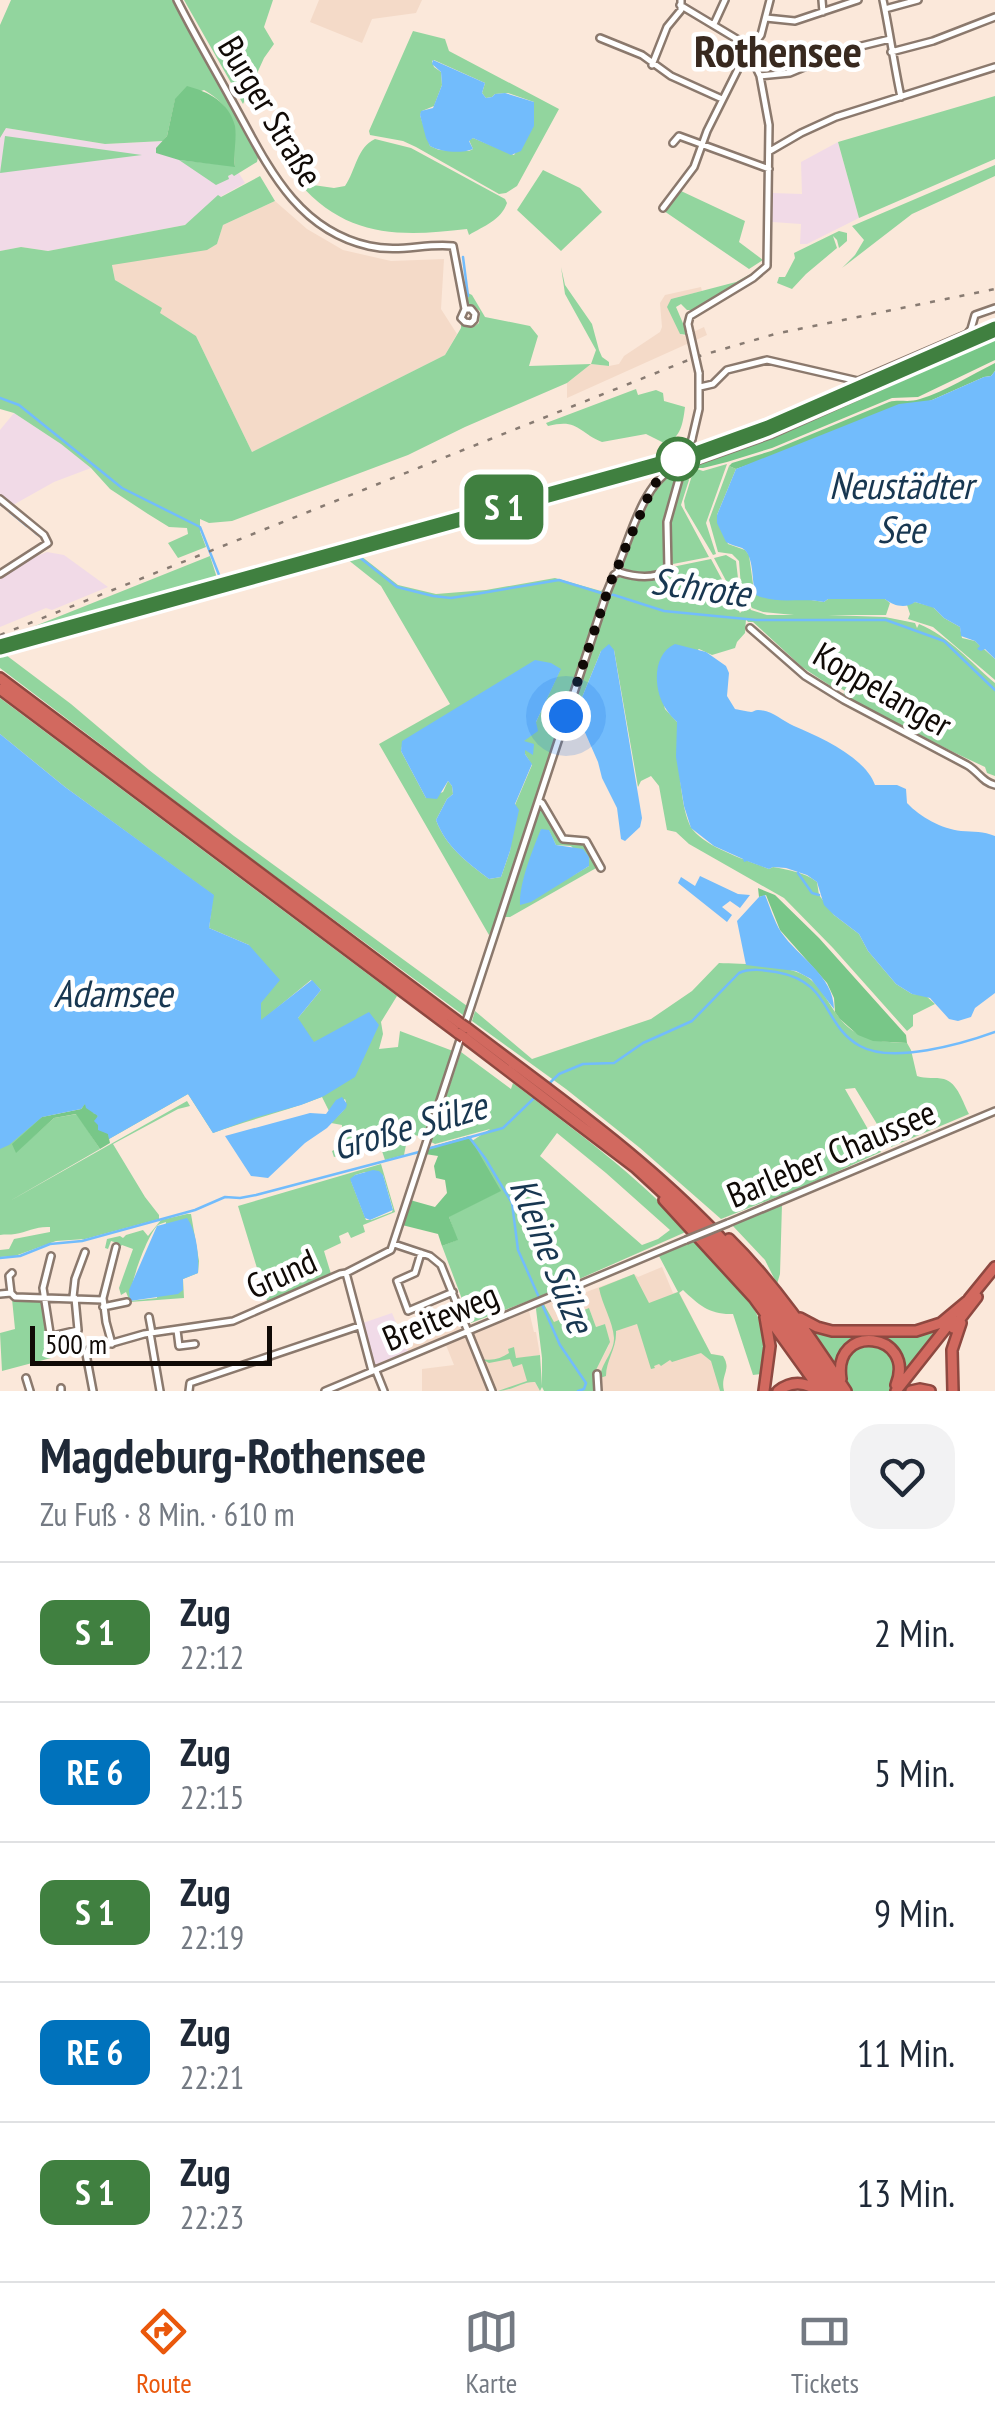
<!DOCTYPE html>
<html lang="de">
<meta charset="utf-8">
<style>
:root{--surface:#fff;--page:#f2f2f3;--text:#1f2937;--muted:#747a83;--line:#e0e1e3;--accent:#ea580c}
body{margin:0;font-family:"PT Sans Narrow",sans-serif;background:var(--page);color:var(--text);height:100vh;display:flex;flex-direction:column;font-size:38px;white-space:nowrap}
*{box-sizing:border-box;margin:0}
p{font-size:32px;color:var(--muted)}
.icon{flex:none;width:55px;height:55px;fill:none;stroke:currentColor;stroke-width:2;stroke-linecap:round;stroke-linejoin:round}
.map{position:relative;height:1391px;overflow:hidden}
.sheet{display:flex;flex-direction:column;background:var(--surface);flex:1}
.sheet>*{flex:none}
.badge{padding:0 20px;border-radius:15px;font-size:35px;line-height:65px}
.scale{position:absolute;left:30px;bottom:25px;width:242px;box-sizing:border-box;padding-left:10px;border:5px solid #100a06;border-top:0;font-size:28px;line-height:35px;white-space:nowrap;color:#100a06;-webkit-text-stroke:8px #fff;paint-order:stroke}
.you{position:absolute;width:50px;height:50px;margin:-25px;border:8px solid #fff;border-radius:50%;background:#1a73e8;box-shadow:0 0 0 15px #1a73e833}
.map>.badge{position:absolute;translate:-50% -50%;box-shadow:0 0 0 5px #fff}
.round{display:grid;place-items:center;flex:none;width:105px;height:105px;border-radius:30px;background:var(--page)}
.summary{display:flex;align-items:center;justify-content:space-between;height:170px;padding:0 40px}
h1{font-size:48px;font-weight:700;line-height:75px}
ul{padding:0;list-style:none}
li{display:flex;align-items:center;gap:30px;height:140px;padding:0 40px;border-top:2px solid var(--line)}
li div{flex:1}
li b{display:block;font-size:38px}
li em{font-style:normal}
li .badge{min-width:110px;font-weight:700;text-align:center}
.tabs{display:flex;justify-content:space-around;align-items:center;height:140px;border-top:2px solid var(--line);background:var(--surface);font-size:28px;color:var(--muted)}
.tabs a{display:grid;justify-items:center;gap:5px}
.tabs .current{color:var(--accent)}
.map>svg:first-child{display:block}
.built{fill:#f4dac8}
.industrial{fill:#f1dae7}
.education{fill:#f1dbe8}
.green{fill:#92d59e;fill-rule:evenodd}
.forest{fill:#78c788}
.water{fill:#72bcfc}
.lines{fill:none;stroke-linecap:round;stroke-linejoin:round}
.stream{stroke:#72bcfc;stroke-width:2.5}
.minor-casing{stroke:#8b796d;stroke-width:10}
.highway-casing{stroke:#8e4840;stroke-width:14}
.minor{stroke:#fff;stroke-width:5}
.highway{stroke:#d2695f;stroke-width:9}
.rail{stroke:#887b72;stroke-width:2.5;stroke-dasharray:5 10;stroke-linecap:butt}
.minor-bridge-casing{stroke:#8b796d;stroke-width:10;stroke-linecap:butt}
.highway-bridge-casing{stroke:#8e4840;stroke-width:14;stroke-linecap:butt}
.minor-bridge{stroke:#fff;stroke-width:5}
.highway-bridge{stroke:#d2695f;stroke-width:9}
.line-casing{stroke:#fff;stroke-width:22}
.line{stroke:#408040;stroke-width:15}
.walk{stroke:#100a06;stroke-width:10;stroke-dasharray:0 18}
.stop-dot{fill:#fff;stroke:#408040;stroke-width:5}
.labels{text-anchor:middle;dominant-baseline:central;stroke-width:9;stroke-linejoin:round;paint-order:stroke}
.street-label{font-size:35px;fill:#100a06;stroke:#fff}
.water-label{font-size:38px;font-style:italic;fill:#183751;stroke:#fff}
.district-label{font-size:45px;font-weight:bold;fill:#38291f;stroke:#fff}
</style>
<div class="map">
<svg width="995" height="1391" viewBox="0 0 995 1391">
<rect width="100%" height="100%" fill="#fbe8da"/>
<path class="built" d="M319,0H422L416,13L372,19L362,43L310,22Z
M275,201L307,229L343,250L391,261L444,259L441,309L457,334L445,355L252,452L196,336L159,313L161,308L115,280L112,264L207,249L217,244L223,225Z
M701,287L702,291L671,299L680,334L685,336L704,327L707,335L567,398V383L591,364L609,366L619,364L624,356L660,332L662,327L660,303L665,295Z
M662,1267L673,1293L679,1292L711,1354L719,1355L725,1359L727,1366L722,1381L724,1391H595L596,1370L609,1345L605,1324L596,1327L589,1308L554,1323L544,1303L565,1300L634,1274L638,1277Z
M453,1309L461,1329L408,1351L400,1332Z
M529,1311L534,1332H536L540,1355L521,1358L540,1391H422V1369L454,1365L446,1345Z"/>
<path class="industrial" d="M6,128L105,144L163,141L156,148L235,167L245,183L220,197L185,225L48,251L21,247L0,251V138Z
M838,142L859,218L807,244H800L801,224L772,222V193L802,194L801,162Z
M14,413L61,444L91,468L54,482L13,505L0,494V430Z
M47,552L64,555L108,587L52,610L46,608L0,627V576L32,558Z"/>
<path class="education" d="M392,1313L408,1351L372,1366L360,1324Z"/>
<path class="green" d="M11,0H172L258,157L257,162L234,176L232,174L228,176L229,179L216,185L179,160L235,166C232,129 241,112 204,90L175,100L167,136L163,141L105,144L6,128L0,138V25Z
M184,0H273L264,27L274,44L264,58L243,104Z
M413,31L445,39L449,51L559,109L517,186L506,193L499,194L416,147L403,141L370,135L369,131ZM434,60L485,83L482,93L486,98L492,97L495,94L508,93L534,102V123L514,155L473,138L469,140L473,149L469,151L439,150L430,146L420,115L422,111L434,106L442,85L441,72L434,67L432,61Z
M995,96V159L859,218L838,142Z
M5,136L142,155L0,173Z
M375,139L411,148L505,199L507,203C501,220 484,226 469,235L467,229C400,237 347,238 299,183L334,188L345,186C356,170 357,147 375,139Z
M995,165V176L912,214L842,268L855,255L864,240L852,226Z
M543,170L580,188L602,212L561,251L517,210Z
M260,176L275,201L223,225L217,244L207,250L112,265L115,280L162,308L160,313L196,336L252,452L445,355L461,328V323L473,327L479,323L480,311L468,303V293L472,295L485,317L530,326L538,336L529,366L591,364L596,350L565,294L561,267L565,285L592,324L599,350L602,357L609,362V366L591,364L567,383L465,427L408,455L232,521L209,523L200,519V531L206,547L178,558L168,543L188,534L187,528L169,527L148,514L110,489L91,468L61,444L14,413L0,409V251L21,247L48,251L185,225L218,195L221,197Z
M681,191L745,221L739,242L763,260L749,269L664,211Z
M839,231L847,233V241L839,248L837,240L833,236L837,248L806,274L792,289L777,283L779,277H785L795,258L794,253Z
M763,267L747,279L693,310H687L681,304L676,307L688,335L680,334L667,307L671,299L736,282Z
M636,389L638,395L656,390L663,393L664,401L685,407C683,423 681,437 666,444L646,434L602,442C578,432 578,418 548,426L546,423Z
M727,464L706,523L716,554L713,555L685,508L684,501L693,472L691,467L703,471Z
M729,466L736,469L717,515L728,544L745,550L749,555L754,591L824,602L828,599H885L890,603L886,615H828L885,617L915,623L917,628L919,624C949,636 971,663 995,683V776L987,773L985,767L953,752L843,695L845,691L840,688L838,691L802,667L753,622H748L746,619L745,633L737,642L735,648L712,655L699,649L658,681L665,709L677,722C678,745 679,813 693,830C709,849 747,860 769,869L773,867C789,870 804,872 817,882L819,895L834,915L859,934L868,951L896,984L912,994L925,995L935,1004L913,1015V1026L907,1031L833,948L784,898L689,844L676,832L667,830L659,786L651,776L641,781L638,787L614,650L601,651L576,712L570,710L617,577L649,580L675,574L674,567L677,566L711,559L740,613L742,611L714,558L726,555L736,561L739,587L751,610L767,615H794L763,612L752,608L741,587L739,561L732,554L718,552L709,520Z
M679,470L664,523L665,568C653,578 638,575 624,571L623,561L653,491L660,480Z
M685,470L689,480L681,505L709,557L673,564C665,531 675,502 685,470Z
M210,556L218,581L0,644V640Z
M361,556L398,585L436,594L486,590L555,578L601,591L603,589L498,918L489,935L379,744L450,704L381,586L347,559ZM560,670L536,722L523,742L525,754L532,765L515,805L510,851L501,877L489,879C467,862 446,847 436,820L447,799L453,794L452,786L448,781L443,792L426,798L401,751L403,741Z
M915,602L933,607L944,618L960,627L962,638L975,641L995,659V680L933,627L908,619L910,614L907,605Z
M9,650L6,655L71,704L149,770L234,836L467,1006L463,1015L249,857L0,668V652Z
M0,698L397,996L381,1022L383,1034L379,1049L398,1047L400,1031L453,1051L424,1138L415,1135L406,1145L404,1155L385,1160L381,1148L376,1151L372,1149L370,1152L368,1147L358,1146L359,1150L334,1157L332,1151L338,1148L334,1139L342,1132V1125L331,1123C337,1114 350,1110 345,1099L329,1111L322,1097C286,1111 249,1120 213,1133L188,1094L109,1139L87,1106L42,1117L16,1152L54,1118L77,1114L100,1149L8,1202L187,1101L190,1106L178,1109L113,1144L145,1197L159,1215V1219L85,1239L56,1241L15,1256L0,1257V1250L9,1249L14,1239L50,1232V1227C37,1226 27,1232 15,1234C10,1235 5,1234 0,1235V1138L23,1121L298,1018L321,990L311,980L261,1021V1003L249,945L209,928L213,895L65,787L0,734Z
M540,804L562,840C589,841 586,844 598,867L510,917H504ZM541,830L549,831L556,845L571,846L589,866L572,876L533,854Z
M719,963C743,964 792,964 810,979C822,988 829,1005 838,1016C855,1040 880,1042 907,1043L911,1050L917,1076C926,1079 935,1077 944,1079C958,1083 963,1103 969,1114L891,1147L855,1088L845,1089L881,1152L805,1186L721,1219L640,1148L566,1089L472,1021L475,1011L532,1059L651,1019L692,991Z
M461,1052L511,1089L513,1083C574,1130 636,1174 688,1231L536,1298L471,1323L442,1246L457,1240L449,1217L474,1147L472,1141L490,1129L435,1144L431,1142ZM557,1133L606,1173L670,1230L658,1239L642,1245L540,1156Z
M381,1164L395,1212L363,1225L365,1232L351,1238L348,1232L339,1236L341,1243L324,1251L331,1274L268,1304L238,1206ZM365,1172L383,1175L393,1209L392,1212L371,1220H366L351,1181L355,1175Z
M782,1204L780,1274L777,1284L765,1260L732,1225Z
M187,1214H191L199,1261L198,1273L183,1279L184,1298L130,1302L126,1292L121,1295L119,1288L133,1249L122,1245L119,1248L120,1244L111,1241L108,1249L105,1248L107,1239L120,1236L123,1238L126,1235L143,1230L148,1236L161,1220ZM166,1222L157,1298L130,1301C129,1286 147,1235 158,1225C160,1224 163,1223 166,1222Z
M696,1239C718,1264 752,1295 762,1327C767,1341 762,1359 761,1374L753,1375L733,1314C710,1315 699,1305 683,1290L679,1293L711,1354L723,1356C732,1370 720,1375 724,1391H720L711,1361L701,1353L672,1362L670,1360L661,1366L659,1364L654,1366L655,1368L651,1369L637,1324L616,1331C617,1348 606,1360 606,1376L600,1378C601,1363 614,1353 614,1338C613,1321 602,1305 599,1288L634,1274L649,1303L678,1292L659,1256Z
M12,1299H41L43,1301L51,1358L2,1371L0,1333L15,1329Z
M544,1304L554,1322L589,1308L596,1327L605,1324L610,1342L596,1370L595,1391H544L542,1387L540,1391L535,1382C523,1381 512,1391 498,1391L527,1381L522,1364L513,1367L510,1359L489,1363L480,1358C490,1362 500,1359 509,1353L508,1349L514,1347L516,1358L540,1355L542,1386V1358L536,1309L537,1306Z
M803,1322L817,1329L915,1333L945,1323L902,1378L895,1350L858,1340L838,1374Z
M878,1343L895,1357V1383L890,1391H850C838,1372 842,1366 853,1348Z"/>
<path class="forest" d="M187,86C209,92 229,102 235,126C237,139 233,154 235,167L179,160L156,153V148L167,136L175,99Z
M995,338V360L918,397L892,398L772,448L727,462L703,468H698L696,464L790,429Z
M995,363V371L991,376L984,377L932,400L736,469L729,466L732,463L771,451L889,402C900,399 908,403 920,399C946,391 971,375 995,363Z
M758,888L775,895L819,938L906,1035L907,1043L873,1041L858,1035L840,1019L835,1012L834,998L827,983L780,930L766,895L759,897Z
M86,1103L94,1114H97L98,1125L108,1134L110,1143L100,1149L76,1114L54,1118L16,1153L12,1144L42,1117L81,1109Z
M469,1136L501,1191L449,1217L458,1240L442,1246L438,1234L402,1225L410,1200L435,1207L447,1193L445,1180L436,1178L434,1166L438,1156L425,1154L427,1148Z"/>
<path class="water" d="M433,60L485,83L482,93L486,98L492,97L495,94L505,93L534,102V126L521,151L511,155L473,138L469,141L473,149C461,154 441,152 430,146L426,138L420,115L421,111L433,108L442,85L441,72L432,64Z
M995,371V659L985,649L981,651L977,649L980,646L975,641L961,636L960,627L944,618L934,608L915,602C906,609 893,606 885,599H828L824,602C802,597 777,605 756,595C751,582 755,555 742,548C737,546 731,545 726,542L717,523V515L736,469L899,404L932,400L984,377L991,376Z
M609,644L614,650L642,818L640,827L625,841L621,839L617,808L602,778L598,762L576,712L601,651Z
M675,644L706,652L726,666L729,673L727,696L735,709C736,709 749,712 751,712C753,712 755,710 758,710C772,710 782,721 794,726C820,737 865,757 875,785H897L906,789L907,803C920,817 942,829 961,831C974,832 983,831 995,836V993L975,1008L971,1017L958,1021L949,1019L930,998L912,994L896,984L868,951L859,934L834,915L824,905L817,882L807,875L786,868L773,867L769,869L747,861L744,862L743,859L714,846L691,828L684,806L676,757L677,722C673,718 669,714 666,709C653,690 652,654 675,644Z
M535,660L551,663L561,669L536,722L538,731L524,741L534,744L533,755L525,750V754L532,764L515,804L519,810L510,851L501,877L489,879C467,862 446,847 436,820L447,799L453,794L452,786L448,781L437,799L426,798L401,751L402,741Z
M0,734L65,787L214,895L209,928L249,945L280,980L261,1003V1020L312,980L321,990L298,1018L314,1042L369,1012L379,1025L355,1077L324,1096L301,1105L254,1118L213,1133L188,1094L109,1139L108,1134L98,1130V1125L94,1121L98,1116L86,1108L85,1104L81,1109L42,1117L9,1145L0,1149Z
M541,829L549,830L556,845L583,849L589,857V866L531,902L520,905C519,883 533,849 541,829Z
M700,876L738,894L750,895L740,908L730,901L722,907L732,915L727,922L678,883L681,877L695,886Z
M765,895C770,907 774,921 781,932C798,957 834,976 834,1009L811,979L796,971L746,965L737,921L759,897Z
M342,1097L347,1104L346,1108L327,1128L305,1143L268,1178L251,1176L225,1136L310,1113L326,1114L336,1100Z
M373,1170L379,1171L383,1175L393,1210L370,1220L365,1218L350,1179L355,1175Z
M187,1218C197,1232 199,1255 198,1273L183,1279V1290L178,1294L130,1301L129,1290L157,1226Z"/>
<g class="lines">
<path class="stream" d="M463,257L468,296
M0,398L19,405L122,488L200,527L225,590L354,553L397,587L433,596L451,598L476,594L559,580L601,593L614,595L664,611L756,620H886L944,641L995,690
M0,504L3,506
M10,512L27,526
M34,531L37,534
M798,873L812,893L819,895
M469,1137L485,1158L512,1203L518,1250L560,1345L586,1383L584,1389L578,1391
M427,1149L503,1128L559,1074L583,1064L614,1063L643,1043L692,1021L739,973C750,968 764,970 776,972C833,982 821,1024 860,1046C892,1064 962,1044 995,1032
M0,1258L20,1256L50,1244L82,1241L195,1210L225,1197L240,1198L256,1195L419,1152"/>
<defs>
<path id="minor" d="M177,0C194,34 214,68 232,101C266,162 294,229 369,246C399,253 425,243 453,246L465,309L461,318L465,322L471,323L474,320L475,314L471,309H465
M822,0L823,12
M883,0C890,33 894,65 901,97
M680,5L745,44L760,76L769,125L767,266L753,278L690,316L688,324L690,333
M885,9L918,0
M766,18L795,21L858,0
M714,24L725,0
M600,38L642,55L671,76L722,99
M891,52L933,41L995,17
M652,65L667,27L681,10V0
M760,76L790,73L845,50L890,39
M673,143L679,136L769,169
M770,151L801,133L836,117L995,67
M663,208L694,167L707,131L743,59L761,35L770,0
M700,387L713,384L727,370L767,360L858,381L967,334L971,329L975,315L995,308
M692,439L699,409V373
M0,499L44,535L48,543L0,574
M619,572C635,577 653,580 668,570L667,522L681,472
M750,628L805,676L844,700L967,765C979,772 982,782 995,785
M539,801L542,803L563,839L586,841L601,868
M728,1223L995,1111
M394,1244L430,1256L441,1265L492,1391
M421,1253L415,1273L397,1281L408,1311L453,1292
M51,1256L43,1288L50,1333L52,1336L78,1330L75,1298
M346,1273L372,1371
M11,1293L9,1276L12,1273
M0,1294L11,1293L15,1297L103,1300
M73,1297L75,1279L85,1252
M103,1307L127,1302
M149,1317L152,1333
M177,1330L179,1346L195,1344
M150,1333L160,1391
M112,1344L106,1322L103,1298L116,1247
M376,1371L384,1391
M597,1374L598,1391
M26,1378L30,1391
M61,1391V1388
M93,1391L86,1354L88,1350L144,1334L233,1321L340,1274L346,1273L391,1250L607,592L614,575L618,572L619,563C631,534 644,485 671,470L772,434L995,334
M189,1391L190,1383L359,1326
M325,1391L686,1240"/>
<path id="highway" d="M0,678L461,1024
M0,689L458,1033
M467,1028C548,1090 633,1149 705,1222C756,1272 798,1331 838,1391
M464,1037L636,1168L700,1227L765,1301L829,1391
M664,1200L754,1298L821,1391
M729,1239C775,1284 811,1338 846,1391
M969,1299L995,1267
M800,1318L817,1327L832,1331H916L941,1323L971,1298
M953,1328L977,1297
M841,1379C832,1322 917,1332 896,1385
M764,1391L770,1346L765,1317
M778,1391C790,1382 803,1381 816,1390
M896,1391L953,1319
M911,1391L920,1389L930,1391
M953,1391L952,1350L961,1323"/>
</defs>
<use href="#minor" class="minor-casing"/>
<use href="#highway" class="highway-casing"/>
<use href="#minor" class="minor"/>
<use href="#highway" class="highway"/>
<path class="rail" d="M0,635L696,357L775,334L995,289
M14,643L696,453L768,427L995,329"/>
<defs>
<path id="minor-bridge" d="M690,333L699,373
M681,472L692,439
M686,1240L728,1223"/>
<path id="highway-bridge" d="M461,1024L467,1028
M458,1033L464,1037"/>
</defs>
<use href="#minor-bridge" class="minor-bridge-casing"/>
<use href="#highway-bridge" class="highway-bridge-casing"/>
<use href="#minor-bridge" class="minor-bridge"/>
<use href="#highway-bridge" class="highway-bridge"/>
</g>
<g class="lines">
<defs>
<path id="line" d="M0,647L696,454L768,428L995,329"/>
</defs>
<use href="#line" class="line-casing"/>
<use href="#line" class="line"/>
<path class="walk" d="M566,716L610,584L614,574L618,572L619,562L653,486L662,476L683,466L678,459"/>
</g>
<circle class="stop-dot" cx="678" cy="459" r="20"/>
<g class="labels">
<g class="street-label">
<text transform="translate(271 111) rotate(59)">Burger Straße</text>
<text transform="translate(883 689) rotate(30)">Koppelanger</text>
<text transform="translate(831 1153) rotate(-23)">Barleber Chaussee</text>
<text transform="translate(281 1273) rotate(-24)">Grund</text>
<text transform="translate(440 1316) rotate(-23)">Breiteweg</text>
</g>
<g class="water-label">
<text x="901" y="484">Neustädter<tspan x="901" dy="44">See</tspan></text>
<text transform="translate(701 586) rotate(8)">Schrote</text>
<text x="113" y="992">Adamsee</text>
<text transform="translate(409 1125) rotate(-16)">Große Sülze</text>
<text transform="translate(553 1255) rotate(68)">Kleine Sülze</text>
</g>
<g class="district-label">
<text x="778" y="50">Rothensee</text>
</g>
</g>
</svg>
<div class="scale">500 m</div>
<div class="you" style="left:566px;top:716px"></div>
<b class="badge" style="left:504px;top:507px;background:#408040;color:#fff">S 1</b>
</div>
<section class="sheet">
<div class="summary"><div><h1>Magdeburg-Rothensee</h1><p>Zu Fuß · 8 Min. · 610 m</p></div><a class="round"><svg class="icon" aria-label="heart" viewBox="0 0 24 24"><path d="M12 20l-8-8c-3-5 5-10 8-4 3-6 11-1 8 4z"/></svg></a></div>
<ul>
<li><span class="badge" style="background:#408040;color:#fff">S 1</span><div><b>Zug</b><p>22:12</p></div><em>2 Min.</em></li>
<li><span class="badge" style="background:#0072bc;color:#fff">RE 6</span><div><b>Zug</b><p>22:15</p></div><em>5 Min.</em></li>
<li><span class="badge" style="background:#408040;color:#fff">S 1</span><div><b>Zug</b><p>22:19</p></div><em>9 Min.</em></li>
<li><span class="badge" style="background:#0072bc;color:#fff">RE 6</span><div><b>Zug</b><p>22:21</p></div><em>11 Min.</em></li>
<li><span class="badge" style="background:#408040;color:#fff">S 1</span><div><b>Zug</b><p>22:23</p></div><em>13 Min.</em></li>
</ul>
</section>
<nav class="tabs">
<a class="current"><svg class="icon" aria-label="directions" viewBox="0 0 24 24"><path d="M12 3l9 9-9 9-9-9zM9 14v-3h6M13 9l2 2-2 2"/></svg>Route</a>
<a><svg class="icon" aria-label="map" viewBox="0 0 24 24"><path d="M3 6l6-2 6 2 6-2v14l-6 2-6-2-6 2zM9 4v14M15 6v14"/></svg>Karte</a>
<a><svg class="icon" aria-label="tickets" viewBox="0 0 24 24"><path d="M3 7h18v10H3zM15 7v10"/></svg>Tickets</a>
</nav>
